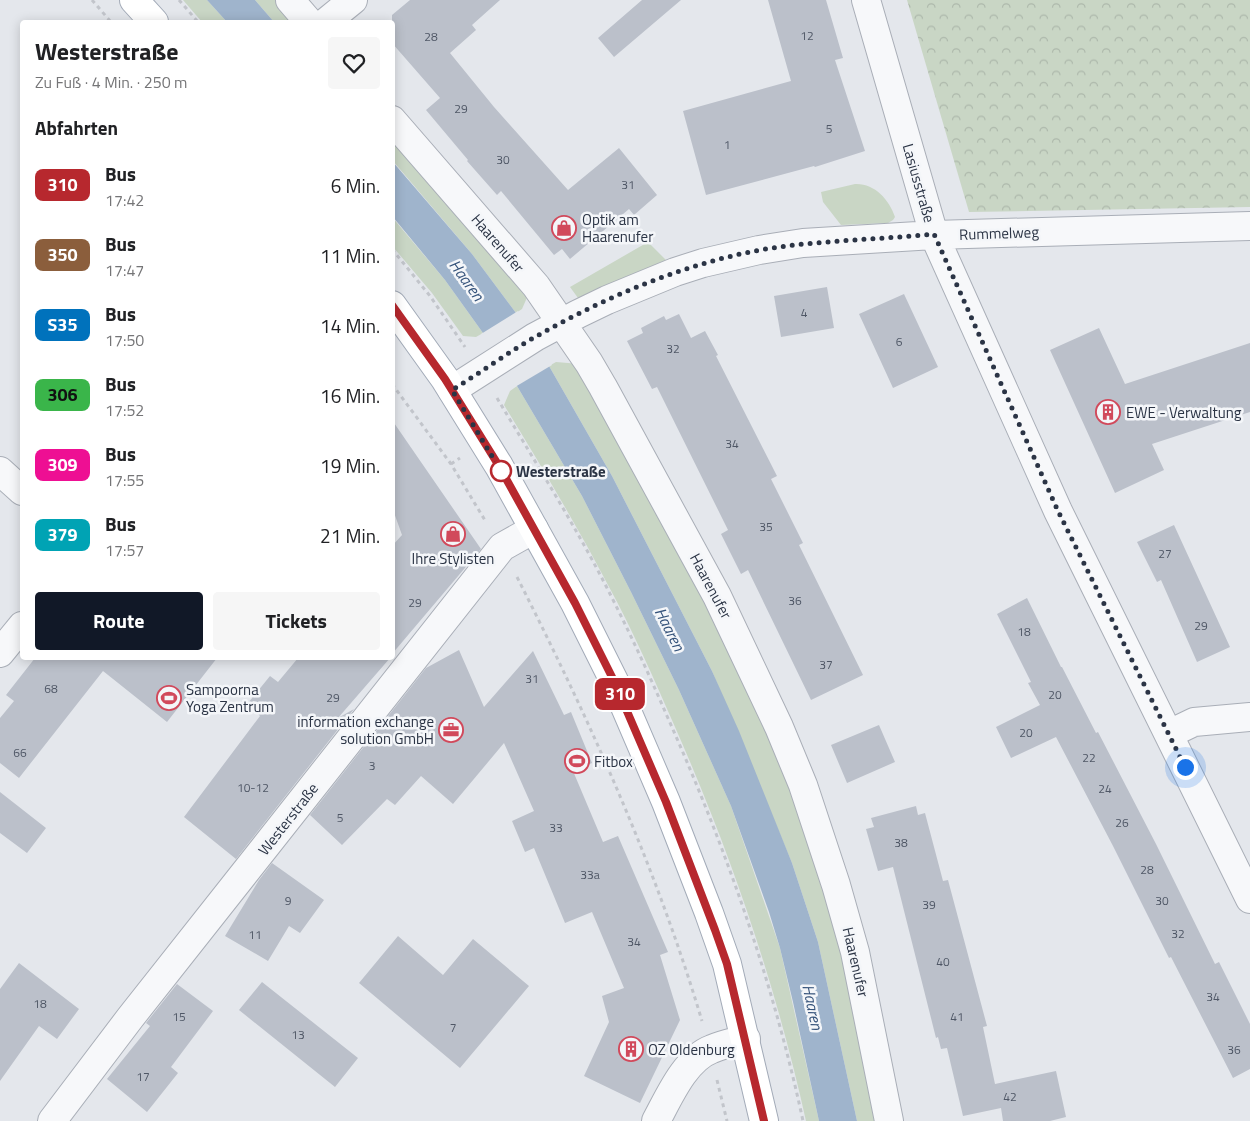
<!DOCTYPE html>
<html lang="de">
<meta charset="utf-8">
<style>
:root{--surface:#fff;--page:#f6f6f6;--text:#202124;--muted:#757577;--accent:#111827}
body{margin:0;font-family:"Titillium Web",sans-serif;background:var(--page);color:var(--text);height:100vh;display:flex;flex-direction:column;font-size:19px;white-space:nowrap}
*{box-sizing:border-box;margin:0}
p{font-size:16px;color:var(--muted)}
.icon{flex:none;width:28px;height:28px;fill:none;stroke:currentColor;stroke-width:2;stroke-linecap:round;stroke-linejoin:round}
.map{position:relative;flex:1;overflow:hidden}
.side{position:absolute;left:20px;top:20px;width:375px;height:640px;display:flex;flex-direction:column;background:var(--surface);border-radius:5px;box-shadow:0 2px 12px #0003}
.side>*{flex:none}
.badge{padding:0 10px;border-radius:8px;font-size:18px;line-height:32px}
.you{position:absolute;width:25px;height:25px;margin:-12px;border:4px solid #fff;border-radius:50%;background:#1a73e8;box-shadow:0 0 0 8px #1a73e833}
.map>.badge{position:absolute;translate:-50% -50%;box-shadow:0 0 0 2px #fff}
h2{padding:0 15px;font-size:19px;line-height:45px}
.round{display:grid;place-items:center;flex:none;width:52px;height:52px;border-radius:5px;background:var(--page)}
.head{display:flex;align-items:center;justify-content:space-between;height:85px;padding:0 15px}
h1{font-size:24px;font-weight:700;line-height:38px}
.primary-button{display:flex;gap:10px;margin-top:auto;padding:10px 15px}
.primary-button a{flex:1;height:58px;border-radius:5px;background:var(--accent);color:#fff;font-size:20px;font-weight:700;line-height:58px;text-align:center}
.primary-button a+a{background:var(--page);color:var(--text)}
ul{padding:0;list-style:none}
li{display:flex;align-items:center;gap:15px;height:70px;padding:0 15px}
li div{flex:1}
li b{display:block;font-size:19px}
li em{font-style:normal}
li .badge{min-width:55px;font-weight:700;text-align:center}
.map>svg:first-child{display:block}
.grass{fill:#c9d6c5}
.forest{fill:url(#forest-crowns)}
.water{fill:#9fb4cc}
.pier{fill:#e4e7ec}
.building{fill:#bbc0ca}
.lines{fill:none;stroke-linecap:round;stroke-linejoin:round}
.minor-casing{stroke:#a9aeb7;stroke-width:30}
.major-casing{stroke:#a3abb8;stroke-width:30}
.path{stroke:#c2c5cb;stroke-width:3;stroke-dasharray:4 4;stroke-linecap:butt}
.minor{stroke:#f7f8fa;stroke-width:28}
.major{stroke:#fff;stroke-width:28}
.line-casing{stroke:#fff;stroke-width:11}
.line{stroke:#b7282e;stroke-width:8}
.walk{stroke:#2b3445;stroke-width:5;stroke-dasharray:0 9}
.stop-dot{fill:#fff;stroke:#b7282e;stroke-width:2.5}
.labels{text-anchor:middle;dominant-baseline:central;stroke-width:5;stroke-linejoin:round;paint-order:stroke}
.number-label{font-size:12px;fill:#4f5766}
.street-label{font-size:15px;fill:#2b3445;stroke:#f4f6f9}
.poi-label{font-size:15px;fill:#2b3445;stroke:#f4f6f9;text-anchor:start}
.stop-label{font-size:15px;font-weight:bold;fill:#2b3445;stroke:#f4f6f9;text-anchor:start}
.water-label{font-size:16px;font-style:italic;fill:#34527a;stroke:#f4f6f9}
</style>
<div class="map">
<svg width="1250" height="1121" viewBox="0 0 1250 1121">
<defs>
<pattern id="forest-crowns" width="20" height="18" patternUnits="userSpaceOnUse" patternTransform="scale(1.25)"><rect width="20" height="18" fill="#c9d6c5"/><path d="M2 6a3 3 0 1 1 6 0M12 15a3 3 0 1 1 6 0" fill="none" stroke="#adb8ab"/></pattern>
</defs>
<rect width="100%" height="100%" fill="#e4e7ec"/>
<path class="grass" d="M183,0H207L227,22H202Z
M255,0H279L298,22H274Z
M392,133L529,293L522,309L516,313L472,254L393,161Z
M855,184C874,183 889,199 895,217L893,220L888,223L841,225L823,202L821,192Z
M392,217L445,280L483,333L476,337L463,336L432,293L393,247Z
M648,242L666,260L578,298L570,287Z
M556,362L580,364L687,561L788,778L842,938L881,1121H857L818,942L792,863L712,671L612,476L549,366Z
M517,386L582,496L631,592L679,690L731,806L780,948L819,1121H806C776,985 731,854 675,727C654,679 633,631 608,585C576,524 540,464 504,405L510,391Z"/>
<path class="forest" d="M907,0H1250V207L969,212Z"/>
<path class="water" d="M207,0H255L274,22H227Z
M392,161L472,254L516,313L549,366L612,476L712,671L739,731L792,863L818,942L857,1121H819L793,1002L780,948L769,912L731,806L679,690L631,592L582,496L517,386L483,333L445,280L393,217Z"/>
<path class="pier" d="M518,311L552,365L515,387L481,334Z"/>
<path class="building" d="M410,0H500L472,25L476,30L450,53L494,107L568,190L619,148L657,195L634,215L629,209L570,259L562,249L554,255L501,191L497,195L467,161L468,160L426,110L440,98L392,43V15Z
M642,0H681L614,57L598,38Z
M768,0H826L843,58L835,60L865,151L815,167L814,166L706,195L683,111L791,81Z
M827,287L834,328L781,337L774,296Z
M904,294L938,367L893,388L859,314Z
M679,314L691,338L705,331L718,355L716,356L777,476L771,479L803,543L799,545L863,675L811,700L748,570L741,574L721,534L728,530L657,387L652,389L627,341L643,333L641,328L664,316L666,320Z
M1099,328L1125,384L1250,343V412L1152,444L1164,470L1115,493L1050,350Z
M392,420L481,549L392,654V546L402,535L392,507Z
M1174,525L1230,647L1197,662L1161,580L1157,582L1137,542Z
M1027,598L1061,667H1062L1096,733L1098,732L1156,844L1215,964L1219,962L1250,1024V1069L1233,1078L1171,957L1169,958L1113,846L1056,737L1011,758L996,727L1040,705L1028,683L1031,682L997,614Z
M459,650L484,707L533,651L564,715L571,712L592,763L573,771L603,842L618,836L668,952L660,955L680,1020L640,1103L584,1076L609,1022L602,996L624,988L592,912L565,923L534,848L525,852L512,821L534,811L504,743L453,804L421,776L395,805L387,799L342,845L310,815L426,668Z
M35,658H217L167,722L103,671L19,778L0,763V718L14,701L6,695Z
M298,658H390L338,718L354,709L236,859L184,817L260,716L248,703L270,676L278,682Z
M879,725L895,762L847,783L831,745Z
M0,792L46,828L27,853L0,833Z
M916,806L918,815L925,813L943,881L948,880L987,1026L983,1027L995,1084L1056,1071L1066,1117L1050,1121H1003L1001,1108L963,1116L947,1048L941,1049L938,1037L936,1038L893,867L878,871L866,829L874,827L871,818Z
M272,863L324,900L300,933L289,926L268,961L225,936L259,880Z
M398,936L443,975L473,939L529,986L460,1068L359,983Z
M19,963L79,1009L57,1039L39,1026L0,1081V989Z
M262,982L358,1058L335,1087L239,1010Z
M177,984L213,1011L171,1067L178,1073L147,1112L107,1079L150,1026L146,1023Z"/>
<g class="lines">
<defs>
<path id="minor" d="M290,0L309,22
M866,0L934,235L1058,511L1250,899
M326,22L353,0
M392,120L536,286L589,363L603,387L717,596L779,727L803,785L836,885L855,952L889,1121
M452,390L535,337L578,314L607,300L675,272L703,263L759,250L803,243L934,235L1250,226
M0,471L22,491
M0,653L22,626
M1169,734L1194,722L1250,717
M52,1121L130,1018L502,547L534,529
M656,1121C669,1097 685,1059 712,1049C723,1044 735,1042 746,1039"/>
<path id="major" d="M134,0L154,22
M392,305L445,379L499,466L575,603L614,681L666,802L709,913L727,964L764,1121"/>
</defs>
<use href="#minor" class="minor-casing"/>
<use href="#major" class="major-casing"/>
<path class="path" d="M92,0L111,22
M179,0L198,22
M392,249L430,296L465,347
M392,384L451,464L486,522
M497,398C534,460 573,522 606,586C628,629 648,672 667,716C725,846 773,981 803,1121
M451,464L460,458
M517,577C590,721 656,867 702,1021
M717,1080L727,1121"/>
<use href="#minor" class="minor"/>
<use href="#major" class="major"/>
</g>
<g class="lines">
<defs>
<path id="line" d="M392,305L445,379L499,466L575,603L614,681L666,802L715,930L727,964L764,1121"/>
</defs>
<use href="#line" class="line-casing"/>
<use href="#line" class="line"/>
<path class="walk" d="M501,471L452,390C480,373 507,353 535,337C606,297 680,265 760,250C818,240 876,240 934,234L1058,511L1185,767"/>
</g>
<defs>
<symbol id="shop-ring" viewBox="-11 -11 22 22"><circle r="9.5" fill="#f4f6f9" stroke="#d1495b" stroke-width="1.5"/><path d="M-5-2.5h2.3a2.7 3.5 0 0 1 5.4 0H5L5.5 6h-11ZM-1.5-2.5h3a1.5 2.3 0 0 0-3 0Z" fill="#d1495b"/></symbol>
<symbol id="building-ring" viewBox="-11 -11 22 22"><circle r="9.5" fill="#f4f6f9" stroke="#d1495b" stroke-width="1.5"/><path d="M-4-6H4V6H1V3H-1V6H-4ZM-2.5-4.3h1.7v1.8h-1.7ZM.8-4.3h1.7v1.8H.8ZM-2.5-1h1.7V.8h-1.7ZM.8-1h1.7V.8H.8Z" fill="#d1495b"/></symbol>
<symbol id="stadium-ring" viewBox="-11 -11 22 22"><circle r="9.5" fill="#f4f6f9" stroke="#d1495b" stroke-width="1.5"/><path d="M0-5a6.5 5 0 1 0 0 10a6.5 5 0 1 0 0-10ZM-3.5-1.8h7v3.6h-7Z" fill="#d1495b"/></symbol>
<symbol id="office-ring" viewBox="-11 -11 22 22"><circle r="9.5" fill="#f4f6f9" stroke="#d1495b" stroke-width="1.5"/><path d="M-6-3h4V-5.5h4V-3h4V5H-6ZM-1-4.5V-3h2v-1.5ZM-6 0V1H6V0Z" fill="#d1495b"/></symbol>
</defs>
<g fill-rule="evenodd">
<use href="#shop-ring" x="550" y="214" width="28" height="28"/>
<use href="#building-ring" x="1094" y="398" width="28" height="28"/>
<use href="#shop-ring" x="439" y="520" width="28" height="28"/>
<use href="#stadium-ring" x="155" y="684" width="28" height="28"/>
<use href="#office-ring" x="437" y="716" width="28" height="28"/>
<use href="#stadium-ring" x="563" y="747" width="28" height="28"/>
<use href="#building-ring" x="617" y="1035" width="28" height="28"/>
</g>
<circle class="stop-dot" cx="501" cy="471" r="10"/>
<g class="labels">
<g class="number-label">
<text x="807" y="35">12</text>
<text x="431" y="36">28</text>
<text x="461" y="108">29</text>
<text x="829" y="128">5</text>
<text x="727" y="144">1</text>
<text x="503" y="159">30</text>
<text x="628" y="184">31</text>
<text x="804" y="312">4</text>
<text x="899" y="341">6</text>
<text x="673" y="348">32</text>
<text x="732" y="443">34</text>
<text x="766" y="526">35</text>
<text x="1165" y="553">27</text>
<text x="795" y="600">36</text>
<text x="415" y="602">29</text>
<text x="1201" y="625">29</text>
<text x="1024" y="631">18</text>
<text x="826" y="664">37</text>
<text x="532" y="678">31</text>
<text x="51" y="688">68</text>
<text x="1055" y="694">20</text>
<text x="333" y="697">29</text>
<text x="1026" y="732">20</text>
<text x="20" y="752">66</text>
<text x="1089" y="757">22</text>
<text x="372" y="765">3</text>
<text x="253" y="787">10-12</text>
<text x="1105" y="788">24</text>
<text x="340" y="817">5</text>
<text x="1122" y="822">26</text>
<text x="556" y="827">33</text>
<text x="901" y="842">38</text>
<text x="1147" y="869">28</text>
<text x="590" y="874">33a</text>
<text x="288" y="900">9</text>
<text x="1162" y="900">30</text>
<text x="929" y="904">39</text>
<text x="1178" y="933">32</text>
<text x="255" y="934">11</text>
<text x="634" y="941">34</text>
<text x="943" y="961">40</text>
<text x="1213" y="996">34</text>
<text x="40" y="1003">18</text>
<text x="179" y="1016">15</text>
<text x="957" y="1016">41</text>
<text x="453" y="1027">7</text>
<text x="298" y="1034">13</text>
<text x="1234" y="1049">36</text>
<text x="143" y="1076">17</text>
<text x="1010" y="1096">42</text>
</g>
<g class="street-label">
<text transform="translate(919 183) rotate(74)">Lasiusstraße</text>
<text transform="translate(999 233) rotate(-2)">Rummelweg</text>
<text transform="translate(498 243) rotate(49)">Haarenufer</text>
<text transform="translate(711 586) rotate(62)">Haarenufer</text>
<text transform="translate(288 819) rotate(-52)">Westerstraße</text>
<text transform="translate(856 962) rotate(77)">Haarenufer</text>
</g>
<g class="poi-label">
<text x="582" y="219">Optik am<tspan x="582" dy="17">Haarenufer</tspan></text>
<text x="1126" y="412">EWE - Verwaltung</text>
<text x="453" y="558" text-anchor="middle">Ihre Stylisten</text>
<text x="186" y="689">Sampoorna<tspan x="186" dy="17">Yoga Zentrum</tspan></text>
<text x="434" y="721" text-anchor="end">information exchange<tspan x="434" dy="17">solution GmbH</tspan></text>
<text x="594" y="761">Fitbox</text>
<text x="648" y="1049">OZ Oldenburg</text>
</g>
<g class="stop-label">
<text x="516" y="471">Westerstraße</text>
</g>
<g class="water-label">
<text transform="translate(467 280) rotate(54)">Haaren</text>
<text transform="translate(670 629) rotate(63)">Haaren</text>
<text transform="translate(813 1007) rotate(78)">Haaren</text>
</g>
</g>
</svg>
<div class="you" style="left:1185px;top:767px"></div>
<b class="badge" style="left:620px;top:694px;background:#b7282e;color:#fff">310</b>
<section class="side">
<div class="head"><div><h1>Westerstraße</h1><p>Zu Fuß · 4 Min. · 250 m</p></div><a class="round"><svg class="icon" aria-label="heart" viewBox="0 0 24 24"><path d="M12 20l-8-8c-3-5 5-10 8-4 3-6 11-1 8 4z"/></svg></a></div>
<h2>Abfahrten</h2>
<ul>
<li><span class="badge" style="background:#b7282e;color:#fff">310</span><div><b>Bus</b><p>17:42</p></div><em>6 Min.</em></li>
<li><span class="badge" style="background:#8b5e3c;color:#fff">350</span><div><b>Bus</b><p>17:47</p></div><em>11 Min.</em></li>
<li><span class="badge" style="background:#0072bc;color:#fff">S35</span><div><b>Bus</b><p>17:50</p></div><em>14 Min.</em></li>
<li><span class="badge" style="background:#3ab54a;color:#111">306</span><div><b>Bus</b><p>17:52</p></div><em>16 Min.</em></li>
<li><span class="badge" style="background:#ee0f93;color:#fff">309</span><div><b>Bus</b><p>17:55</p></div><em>19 Min.</em></li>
<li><span class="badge" style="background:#00a3b4;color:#fff">379</span><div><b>Bus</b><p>17:57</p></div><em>21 Min.</em></li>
</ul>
<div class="primary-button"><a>Route</a><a>Tickets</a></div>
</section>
</div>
